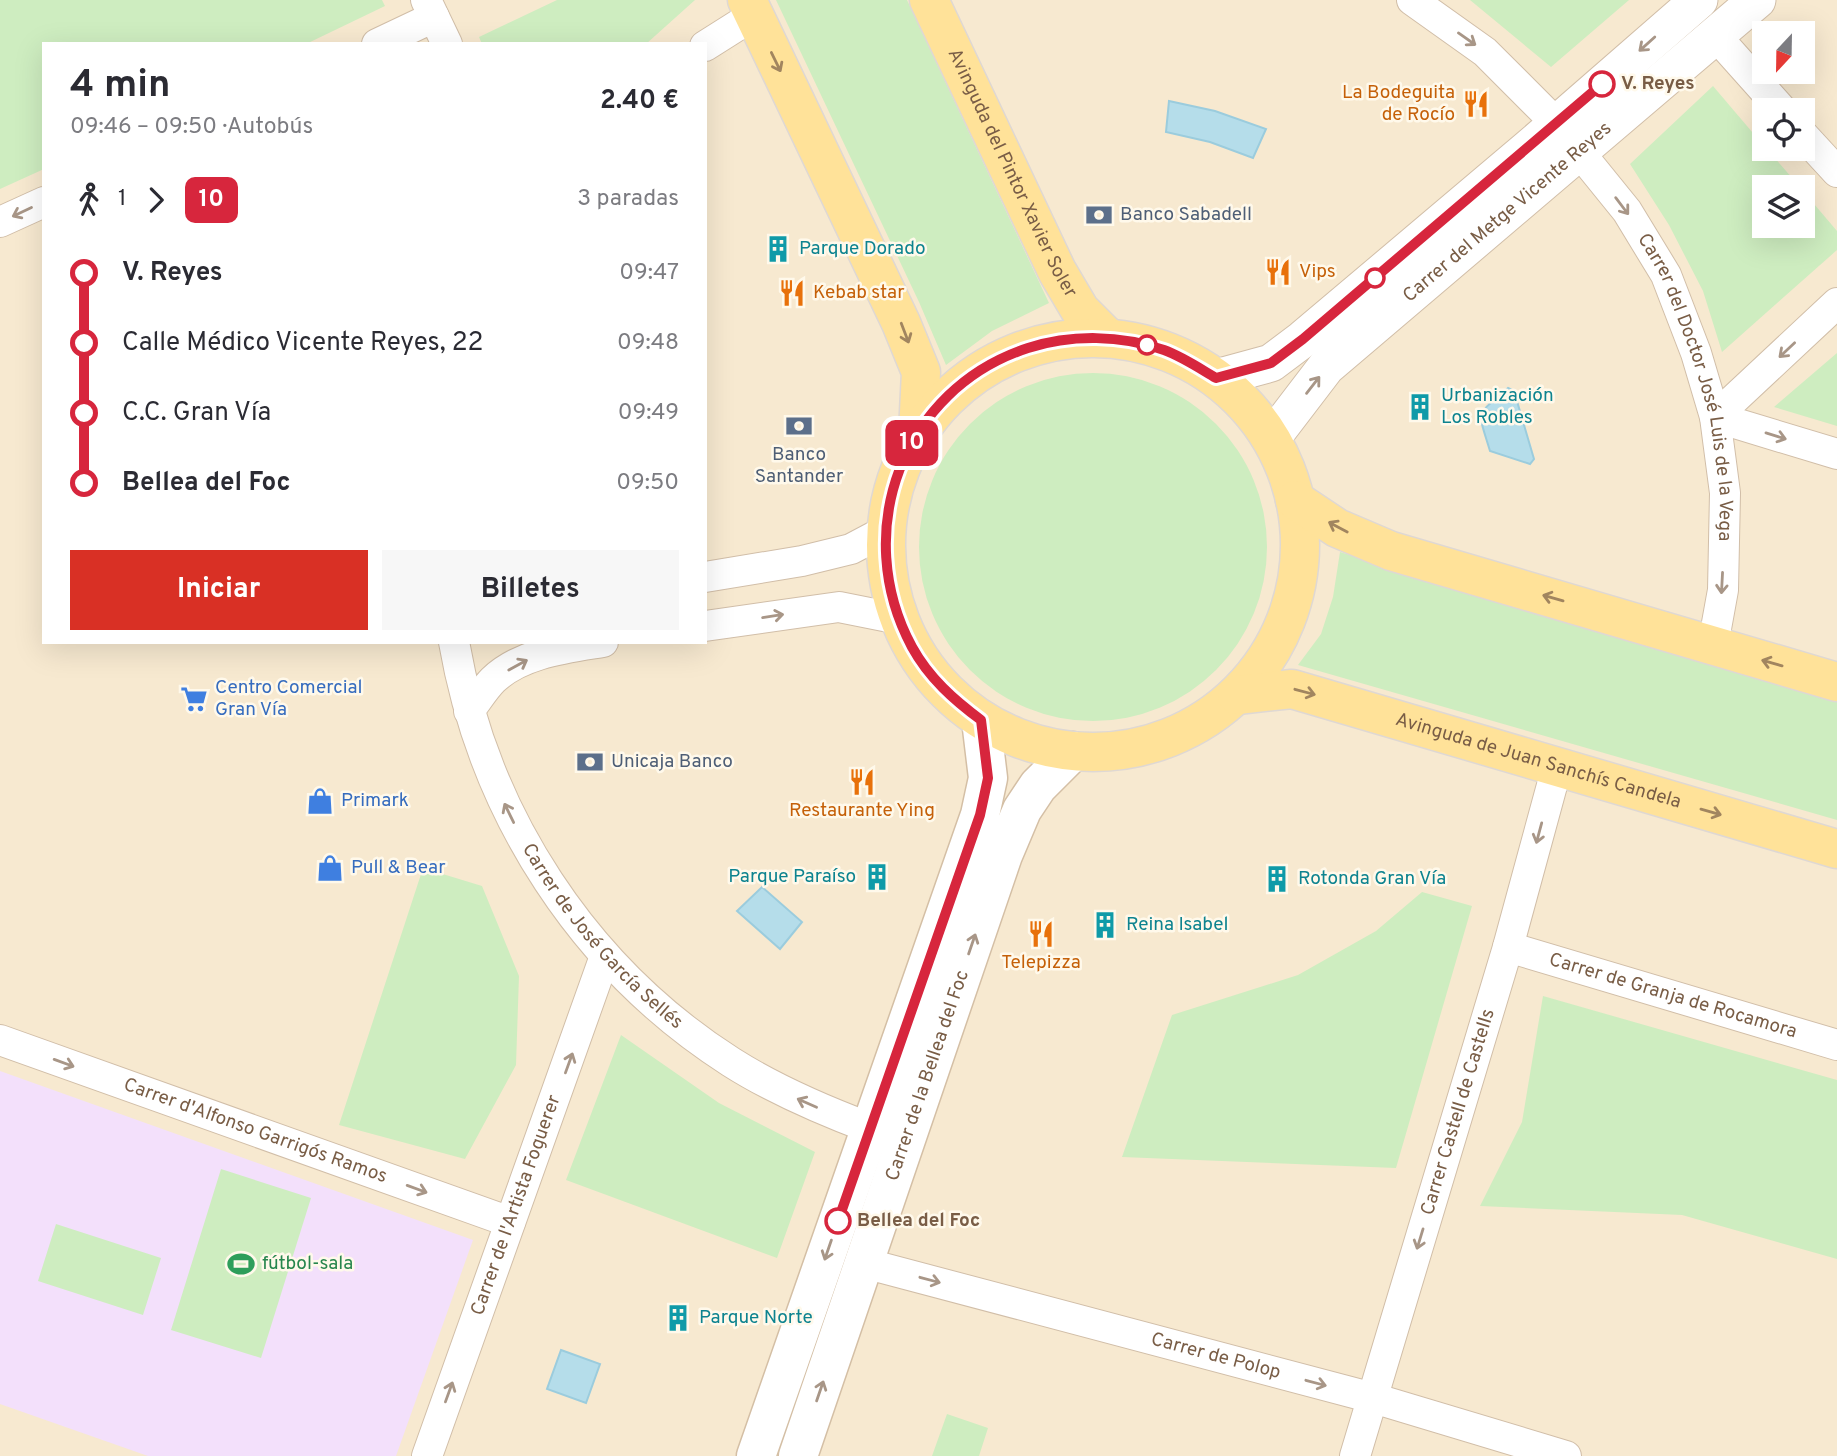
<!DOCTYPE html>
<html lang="es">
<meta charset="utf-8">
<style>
:root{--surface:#fff;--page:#f7f7f7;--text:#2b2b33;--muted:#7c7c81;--accent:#d93025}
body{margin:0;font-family:Overpass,sans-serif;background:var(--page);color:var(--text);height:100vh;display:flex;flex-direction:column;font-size:26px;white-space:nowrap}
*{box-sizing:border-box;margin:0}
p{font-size:23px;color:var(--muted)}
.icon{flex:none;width:38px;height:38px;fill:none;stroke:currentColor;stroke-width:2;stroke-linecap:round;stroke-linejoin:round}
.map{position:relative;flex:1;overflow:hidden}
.drawer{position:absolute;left:42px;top:42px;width:665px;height:602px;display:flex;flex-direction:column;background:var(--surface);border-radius:0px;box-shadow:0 7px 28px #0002}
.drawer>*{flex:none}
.badge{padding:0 14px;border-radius:10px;font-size:24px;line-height:46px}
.needle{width:46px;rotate:202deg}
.fabs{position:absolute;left:1752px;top:21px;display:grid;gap:14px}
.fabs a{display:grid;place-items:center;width:63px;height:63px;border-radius:0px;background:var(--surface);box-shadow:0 7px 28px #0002;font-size:35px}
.map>.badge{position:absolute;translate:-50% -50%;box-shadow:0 0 0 4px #fff}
.legs{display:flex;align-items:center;gap:10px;height:77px;padding:0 28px;font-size:23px}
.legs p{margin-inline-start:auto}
.overview{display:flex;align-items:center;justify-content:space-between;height:119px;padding:0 28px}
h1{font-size:38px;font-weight:700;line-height:52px}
.button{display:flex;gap:14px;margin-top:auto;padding:14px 28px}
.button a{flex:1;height:80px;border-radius:0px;background:var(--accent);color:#fff;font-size:28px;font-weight:700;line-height:80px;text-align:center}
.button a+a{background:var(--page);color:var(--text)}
ul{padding:0 28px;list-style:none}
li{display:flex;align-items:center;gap:24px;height:70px;font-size:26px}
li i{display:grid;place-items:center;width:10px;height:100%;margin:0 9px;background:currentColor}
li i::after{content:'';width:18px;height:18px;margin:-9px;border:5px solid;border-radius:50%;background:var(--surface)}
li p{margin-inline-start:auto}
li:first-child i{background:linear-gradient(#0000 50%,currentColor 0)}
li:last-child i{background:linear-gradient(currentColor 50%,#0000 0)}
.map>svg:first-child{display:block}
.residential{fill:#f7e9d0;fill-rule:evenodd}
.education{fill:#f3e0fb}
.green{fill:#ceedc0}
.water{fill:#b5ddea;stroke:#9bccdd;stroke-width:2}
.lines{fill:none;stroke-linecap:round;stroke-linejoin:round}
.minor-casing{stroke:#d1bea8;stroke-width:32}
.tertiary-casing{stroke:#d1bea8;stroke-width:39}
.secondary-casing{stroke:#d4bfa5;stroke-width:41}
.primary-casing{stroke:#dfd8d3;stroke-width:41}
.minor{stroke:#fff;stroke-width:30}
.tertiary{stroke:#fff;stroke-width:37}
.secondary{stroke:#fff;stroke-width:38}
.primary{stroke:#ffe299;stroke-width:38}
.oneway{stroke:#a89687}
.oneway2{stroke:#a1855f}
.line-1-casing{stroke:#fff;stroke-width:16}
.line-1{stroke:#d7263d;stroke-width:10}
.stop-1-dot{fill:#fff;stroke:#d7263d;stroke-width:3.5}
.labels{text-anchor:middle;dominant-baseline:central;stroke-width:5;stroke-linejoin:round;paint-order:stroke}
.stop-label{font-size:19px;font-weight:bold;fill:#795d46;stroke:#fff9eb;text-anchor:start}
.food-label{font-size:19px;fill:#c56008;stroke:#fff9eb;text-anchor:start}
.street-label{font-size:19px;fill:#795d46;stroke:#fff9eb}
.service-label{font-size:19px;fill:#4e5e75;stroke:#fff9eb;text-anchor:start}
.culture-label{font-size:19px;fill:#0d838f;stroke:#fff9eb;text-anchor:start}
.shop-label{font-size:19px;fill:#366cbe;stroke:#fff9eb;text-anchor:start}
.leisure-label{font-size:19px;fill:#27864d;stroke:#fff9eb;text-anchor:start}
</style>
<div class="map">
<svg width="1837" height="1456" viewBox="0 0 1837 1456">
<rect width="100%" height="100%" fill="#fef6e3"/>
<path class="residential" d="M0,0H1837V1456H0ZM1764,33H1802V72H1764ZM44,44H705V642H44ZM1764,110H1802V149H1764ZM1764,187H1802V226H1764Z"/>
<path class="education" d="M0,1071L473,1240L396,1456H148L0,1404Z"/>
<path class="green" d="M0,0H382L385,6L306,44H44V169L0,189Z
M557,0H695L646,44H482L479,37Z
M776,0H907L1049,303L992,331L946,365L919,302Z
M1470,0H1629L1551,67Z
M1713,86L1764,146V149H1767L1800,187H1764V226H1802L1803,191L1837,231V250L1722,352L1703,291L1669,225L1630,164Z
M1837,353V426L1774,407Z
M919 547a174 174 0 1 1 348 0a174 174 0 1 1-348 0Z
M1340,552L1837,700V820L1298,665L1321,634L1333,597Z
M423,868L482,886L519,976L516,1065L465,1159L339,1125Z
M1422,892L1472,906L1396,1168L1122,1157L1172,1015L1298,975L1376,931Z
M1543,996L1837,1080V1259L1682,1215L1480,1206L1522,1122Z
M621,1035L719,1103L815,1152L777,1258L566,1180Z
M221,1169L311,1198L261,1358L171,1330Z
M56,1224L161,1258L143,1315L38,1281Z
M947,1414L988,1428L979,1456H932Z"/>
<path class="water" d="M1169,101L1215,111L1266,129L1253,158L1210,142L1166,132Z
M1508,388L1514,391L1534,459L1530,464L1490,451C1477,408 1475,417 1508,388Z
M762,887L802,922L780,949L737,911Z
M561,1350L600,1364L586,1403L547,1389Z"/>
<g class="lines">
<defs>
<g id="minor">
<path d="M426,0L447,44"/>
<path d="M1412,0L1485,52L1557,124"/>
<path d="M1715,35L1782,110"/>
<path d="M377,44L434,17"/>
<path d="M705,46L754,15"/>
<path d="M1802,134L1837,172"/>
<path id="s1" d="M1580,153L1627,211L1666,275L1696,353L1715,417L1725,493L1723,590L1713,645"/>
<path d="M0,222L44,202"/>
<path d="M1837,303L1715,417L1837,454"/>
<path d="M705,577L802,561L851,549L885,531"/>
<path d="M705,626L839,607L899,619"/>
<path id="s2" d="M454,642C484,815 584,968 731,1062C775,1090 822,1110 870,1128"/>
<path d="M469,711C477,701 484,689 493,680C521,653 566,648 603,642"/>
<path id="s3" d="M1508,947L1837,1045"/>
<path id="s4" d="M0,1040L510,1222"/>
<path id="s5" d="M864,1263L1373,1398L1566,1456"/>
<path id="s6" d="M427,1456L605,956"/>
<path id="s7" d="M1355,1456L1508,947L1557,767"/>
</g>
<g id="tertiary">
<path d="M1216,378L1271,363L1303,339L1528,149L1699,0"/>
<path id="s8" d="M1271,439L1326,367L1757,0"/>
</g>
<g id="secondary">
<path d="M756,1456L980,815L988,778L981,720"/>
<path id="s9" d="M798,1456L1003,855L1022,810L1038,786L1073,751"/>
</g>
<g id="primary">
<path d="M747,0L901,323L921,372L918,432"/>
<path id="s10" d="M929,0L1057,271L1080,310L1108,338"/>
<circle cx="1093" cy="545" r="207"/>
<path d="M1295,500L1337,528L1391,551L1837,682"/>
<path id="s11" d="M1237,695L1292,689L1837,849"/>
</g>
</defs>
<use href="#minor" class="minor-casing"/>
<use href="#tertiary" class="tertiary-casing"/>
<use href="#secondary" class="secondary-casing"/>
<use href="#primary" class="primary-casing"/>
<use href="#minor" class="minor"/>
<use href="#tertiary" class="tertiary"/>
<use href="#secondary" class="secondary"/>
<use href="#primary" class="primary"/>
</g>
<defs><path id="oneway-shaft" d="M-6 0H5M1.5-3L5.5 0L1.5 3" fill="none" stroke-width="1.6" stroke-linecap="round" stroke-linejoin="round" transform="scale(1.75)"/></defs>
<g class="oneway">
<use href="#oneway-shaft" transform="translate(1467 39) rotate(35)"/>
<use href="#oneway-shaft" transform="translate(1647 44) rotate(138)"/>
<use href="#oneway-shaft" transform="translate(1622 206) rotate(53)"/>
<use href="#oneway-shaft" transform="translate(22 212) rotate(155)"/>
<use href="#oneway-shaft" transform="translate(1787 350) rotate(137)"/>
<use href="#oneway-shaft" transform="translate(1313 385) rotate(-52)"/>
<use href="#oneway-shaft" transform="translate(1776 436) rotate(17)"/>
<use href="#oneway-shaft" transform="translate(1722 583) rotate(93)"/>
<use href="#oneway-shaft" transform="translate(773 616) rotate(-9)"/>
<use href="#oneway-shaft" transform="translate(518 665) rotate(-29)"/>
<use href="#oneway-shaft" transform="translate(509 813) rotate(-116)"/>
<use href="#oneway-shaft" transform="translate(1539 833) rotate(105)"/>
<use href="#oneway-shaft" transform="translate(972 944) rotate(-71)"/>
<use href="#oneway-shaft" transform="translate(64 1063) rotate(20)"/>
<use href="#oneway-shaft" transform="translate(569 1063) rotate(-70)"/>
<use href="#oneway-shaft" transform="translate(807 1103) rotate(-156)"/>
<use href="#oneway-shaft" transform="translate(417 1189) rotate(20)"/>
<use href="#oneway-shaft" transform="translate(1420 1239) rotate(107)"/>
<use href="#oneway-shaft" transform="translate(828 1250) rotate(109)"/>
<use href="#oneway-shaft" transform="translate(930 1280) rotate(15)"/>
<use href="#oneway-shaft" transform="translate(1316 1383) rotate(15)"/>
<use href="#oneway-shaft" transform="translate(820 1391) rotate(-71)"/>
<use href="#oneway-shaft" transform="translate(449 1392) rotate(-70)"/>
</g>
<g class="oneway2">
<use href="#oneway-shaft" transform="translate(776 62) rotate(64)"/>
<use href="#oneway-shaft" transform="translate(905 333) rotate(69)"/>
<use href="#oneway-shaft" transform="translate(1338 527) rotate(-152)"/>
<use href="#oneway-shaft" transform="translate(1553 598) rotate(-164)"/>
<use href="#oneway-shaft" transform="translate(1772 663) rotate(-164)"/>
<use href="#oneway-shaft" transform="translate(1305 692) rotate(15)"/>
<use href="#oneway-shaft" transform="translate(1711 812) rotate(16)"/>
</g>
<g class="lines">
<defs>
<path id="line-1" d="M838,1221L980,815L988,778L981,720C954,700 929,678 912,647C850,532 902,389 1028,348C1072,334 1121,335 1164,350C1183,357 1199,368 1216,378L1271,363L1303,339L1602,84"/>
</defs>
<use href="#line-1" class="line-1-casing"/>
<use href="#line-1" class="line-1"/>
</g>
<defs>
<symbol id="restaurant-bare" viewBox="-9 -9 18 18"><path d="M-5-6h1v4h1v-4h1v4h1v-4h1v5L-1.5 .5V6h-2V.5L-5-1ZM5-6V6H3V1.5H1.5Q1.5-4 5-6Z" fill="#e8710a" stroke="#fff9eb" stroke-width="2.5" paint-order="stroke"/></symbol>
<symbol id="bank-bare" viewBox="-9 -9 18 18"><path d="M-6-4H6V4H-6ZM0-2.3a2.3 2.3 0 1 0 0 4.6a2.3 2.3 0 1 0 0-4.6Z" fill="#5c6f8a" stroke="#fff9eb" stroke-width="2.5" paint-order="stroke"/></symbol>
<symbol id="building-bare" viewBox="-9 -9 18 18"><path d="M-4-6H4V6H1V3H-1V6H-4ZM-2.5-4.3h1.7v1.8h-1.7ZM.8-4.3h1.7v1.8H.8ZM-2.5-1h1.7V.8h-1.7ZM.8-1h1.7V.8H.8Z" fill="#0f9aa8" stroke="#fff9eb" stroke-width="2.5" paint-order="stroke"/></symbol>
<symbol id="supermarket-bare" viewBox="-9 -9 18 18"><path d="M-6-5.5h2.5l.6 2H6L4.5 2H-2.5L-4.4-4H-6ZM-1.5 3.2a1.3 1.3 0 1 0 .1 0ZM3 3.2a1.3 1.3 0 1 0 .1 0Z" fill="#3f7fe0" stroke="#fff9eb" stroke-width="2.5" paint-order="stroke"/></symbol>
<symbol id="shop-bare" viewBox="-9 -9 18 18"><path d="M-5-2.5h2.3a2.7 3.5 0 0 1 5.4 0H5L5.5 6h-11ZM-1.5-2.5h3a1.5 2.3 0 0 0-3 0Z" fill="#3f7fe0" stroke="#fff9eb" stroke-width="2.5" paint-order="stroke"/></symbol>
<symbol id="stadium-bare" viewBox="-9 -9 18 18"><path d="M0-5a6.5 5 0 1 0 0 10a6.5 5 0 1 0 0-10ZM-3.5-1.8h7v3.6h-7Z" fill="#2e9e5b" stroke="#fff9eb" stroke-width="2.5" paint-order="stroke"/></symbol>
</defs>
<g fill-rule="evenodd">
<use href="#restaurant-bare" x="1457" y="85" width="38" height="38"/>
<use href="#bank-bare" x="1080" y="196" width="38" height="38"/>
<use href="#building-bare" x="759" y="230" width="38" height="38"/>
<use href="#restaurant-bare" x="1259" y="253" width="38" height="38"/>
<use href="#restaurant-bare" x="773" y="274" width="38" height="38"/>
<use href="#building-bare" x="1401" y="388" width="38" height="38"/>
<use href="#bank-bare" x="780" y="407" width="38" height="38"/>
<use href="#supermarket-bare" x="175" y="680" width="38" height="38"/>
<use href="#bank-bare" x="571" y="743" width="38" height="38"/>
<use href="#restaurant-bare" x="843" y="763" width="38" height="38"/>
<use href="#shop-bare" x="301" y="782" width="38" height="38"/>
<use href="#shop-bare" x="311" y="849" width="38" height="38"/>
<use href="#building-bare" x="858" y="858" width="38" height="38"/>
<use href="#building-bare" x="1258" y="860" width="38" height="38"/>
<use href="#building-bare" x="1086" y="906" width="38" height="38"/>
<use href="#restaurant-bare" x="1022" y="915" width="38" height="38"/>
<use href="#stadium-bare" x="222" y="1245" width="38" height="38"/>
<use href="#building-bare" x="659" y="1299" width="38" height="38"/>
</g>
<g class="stop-1-dot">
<circle cx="1602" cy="84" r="12"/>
<circle cx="1375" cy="278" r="9"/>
<circle cx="1147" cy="345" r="9"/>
<circle cx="838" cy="1221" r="12"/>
</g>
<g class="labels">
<g class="stop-label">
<text x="1621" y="84">V. Reyes</text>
<text x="857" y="1221">Bellea del Foc</text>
</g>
<g class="food-label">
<text x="1455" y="93" text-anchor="end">La Bodeguita<tspan x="1455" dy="22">de Rocío</tspan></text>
<text x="1299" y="272">Vips</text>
<text x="813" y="293">Kebab star</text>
<text x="862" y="811" text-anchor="middle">Restaurante Ying</text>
<text x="1041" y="963" text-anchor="middle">Telepizza</text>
</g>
<g class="street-label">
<text stroke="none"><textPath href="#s10" startOffset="192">Avinguda del Pintor Xavier Soler</textPath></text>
<text stroke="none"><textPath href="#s8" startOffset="329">Carrer del Metge Vicente Reyes</textPath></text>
<text stroke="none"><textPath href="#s1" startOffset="264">Carrer del Doctor José Luis de la Vega</textPath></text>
<text stroke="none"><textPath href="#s11" startOffset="312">Avinguda de Juan Sanchís Candela</textPath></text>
<text stroke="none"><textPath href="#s2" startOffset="336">Carrer de José García Sellés</textPath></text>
<text stroke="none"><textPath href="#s3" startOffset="172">Carrer de Granja de Rocamora</textPath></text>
<text stroke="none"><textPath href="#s9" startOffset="402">Carrer de la Bellea del Foc</textPath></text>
<text stroke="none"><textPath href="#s7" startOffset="359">Carrer Castell de Castells</textPath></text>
<text stroke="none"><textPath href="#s4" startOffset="271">Carrer d'Alfonso Garrigós Ramos</textPath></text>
<text stroke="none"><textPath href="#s6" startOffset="266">Carrer de l'Artista Foguerer</textPath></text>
<text stroke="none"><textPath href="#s5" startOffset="364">Carrer de Polop</textPath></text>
</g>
<g class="service-label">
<text x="1120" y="215">Banco Sabadell</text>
<text x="799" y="455" text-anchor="middle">Banco<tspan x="799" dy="22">Santander</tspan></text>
<text x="611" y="762">Unicaja Banco</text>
</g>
<g class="culture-label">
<text x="799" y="249">Parque Dorado</text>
<text x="1441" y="396">Urbanización<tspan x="1441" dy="22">Los Robles</tspan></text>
<text x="856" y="877" text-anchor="end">Parque Paraíso</text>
<text x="1298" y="879">Rotonda Gran Vía</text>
<text x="1126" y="925">Reina Isabel</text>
<text x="699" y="1318">Parque Norte</text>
</g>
<g class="shop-label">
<text x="215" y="688">Centro Comercial<tspan x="215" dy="22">Gran Vía</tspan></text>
<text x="341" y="801">Primark</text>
<text x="351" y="868">Pull &amp; Bear</text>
</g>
<g class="leisure-label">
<text x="262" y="1264">fútbol-sala</text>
</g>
</g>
</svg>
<div class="fabs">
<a><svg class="needle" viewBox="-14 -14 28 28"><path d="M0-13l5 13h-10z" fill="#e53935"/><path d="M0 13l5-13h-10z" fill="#7c7c81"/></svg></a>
<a><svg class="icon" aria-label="locate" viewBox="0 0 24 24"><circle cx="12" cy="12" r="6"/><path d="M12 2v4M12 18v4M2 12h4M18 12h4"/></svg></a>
<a><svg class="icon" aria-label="layers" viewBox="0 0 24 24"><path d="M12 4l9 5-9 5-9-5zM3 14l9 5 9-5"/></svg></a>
</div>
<b class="badge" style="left:912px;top:443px;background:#d7263d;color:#fff">10</b>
<section class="drawer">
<div class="overview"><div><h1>4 min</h1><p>09:46 – 09:50 · Autobús</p></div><b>2.40 €</b></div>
<div class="legs"><svg class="icon" aria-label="walk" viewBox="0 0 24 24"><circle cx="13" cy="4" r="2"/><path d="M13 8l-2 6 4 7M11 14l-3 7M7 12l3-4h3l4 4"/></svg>1<svg class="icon" aria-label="forward" viewBox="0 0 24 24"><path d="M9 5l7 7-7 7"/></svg><b class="badge" style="background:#d7263d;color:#fff">10</b><p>3 paradas</p></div>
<ul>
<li><i style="color:#d7263d"></i><b>V. Reyes</b><p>09:47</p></li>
<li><i style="color:#d7263d"></i><span>Calle Médico Vicente Reyes, 22</span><p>09:48</p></li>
<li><i style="color:#d7263d"></i><span>C.C. Gran Vía</span><p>09:49</p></li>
<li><i style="color:#d7263d"></i><b>Bellea del Foc</b><p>09:50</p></li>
</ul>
<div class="button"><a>Iniciar</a><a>Billetes</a></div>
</section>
</div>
